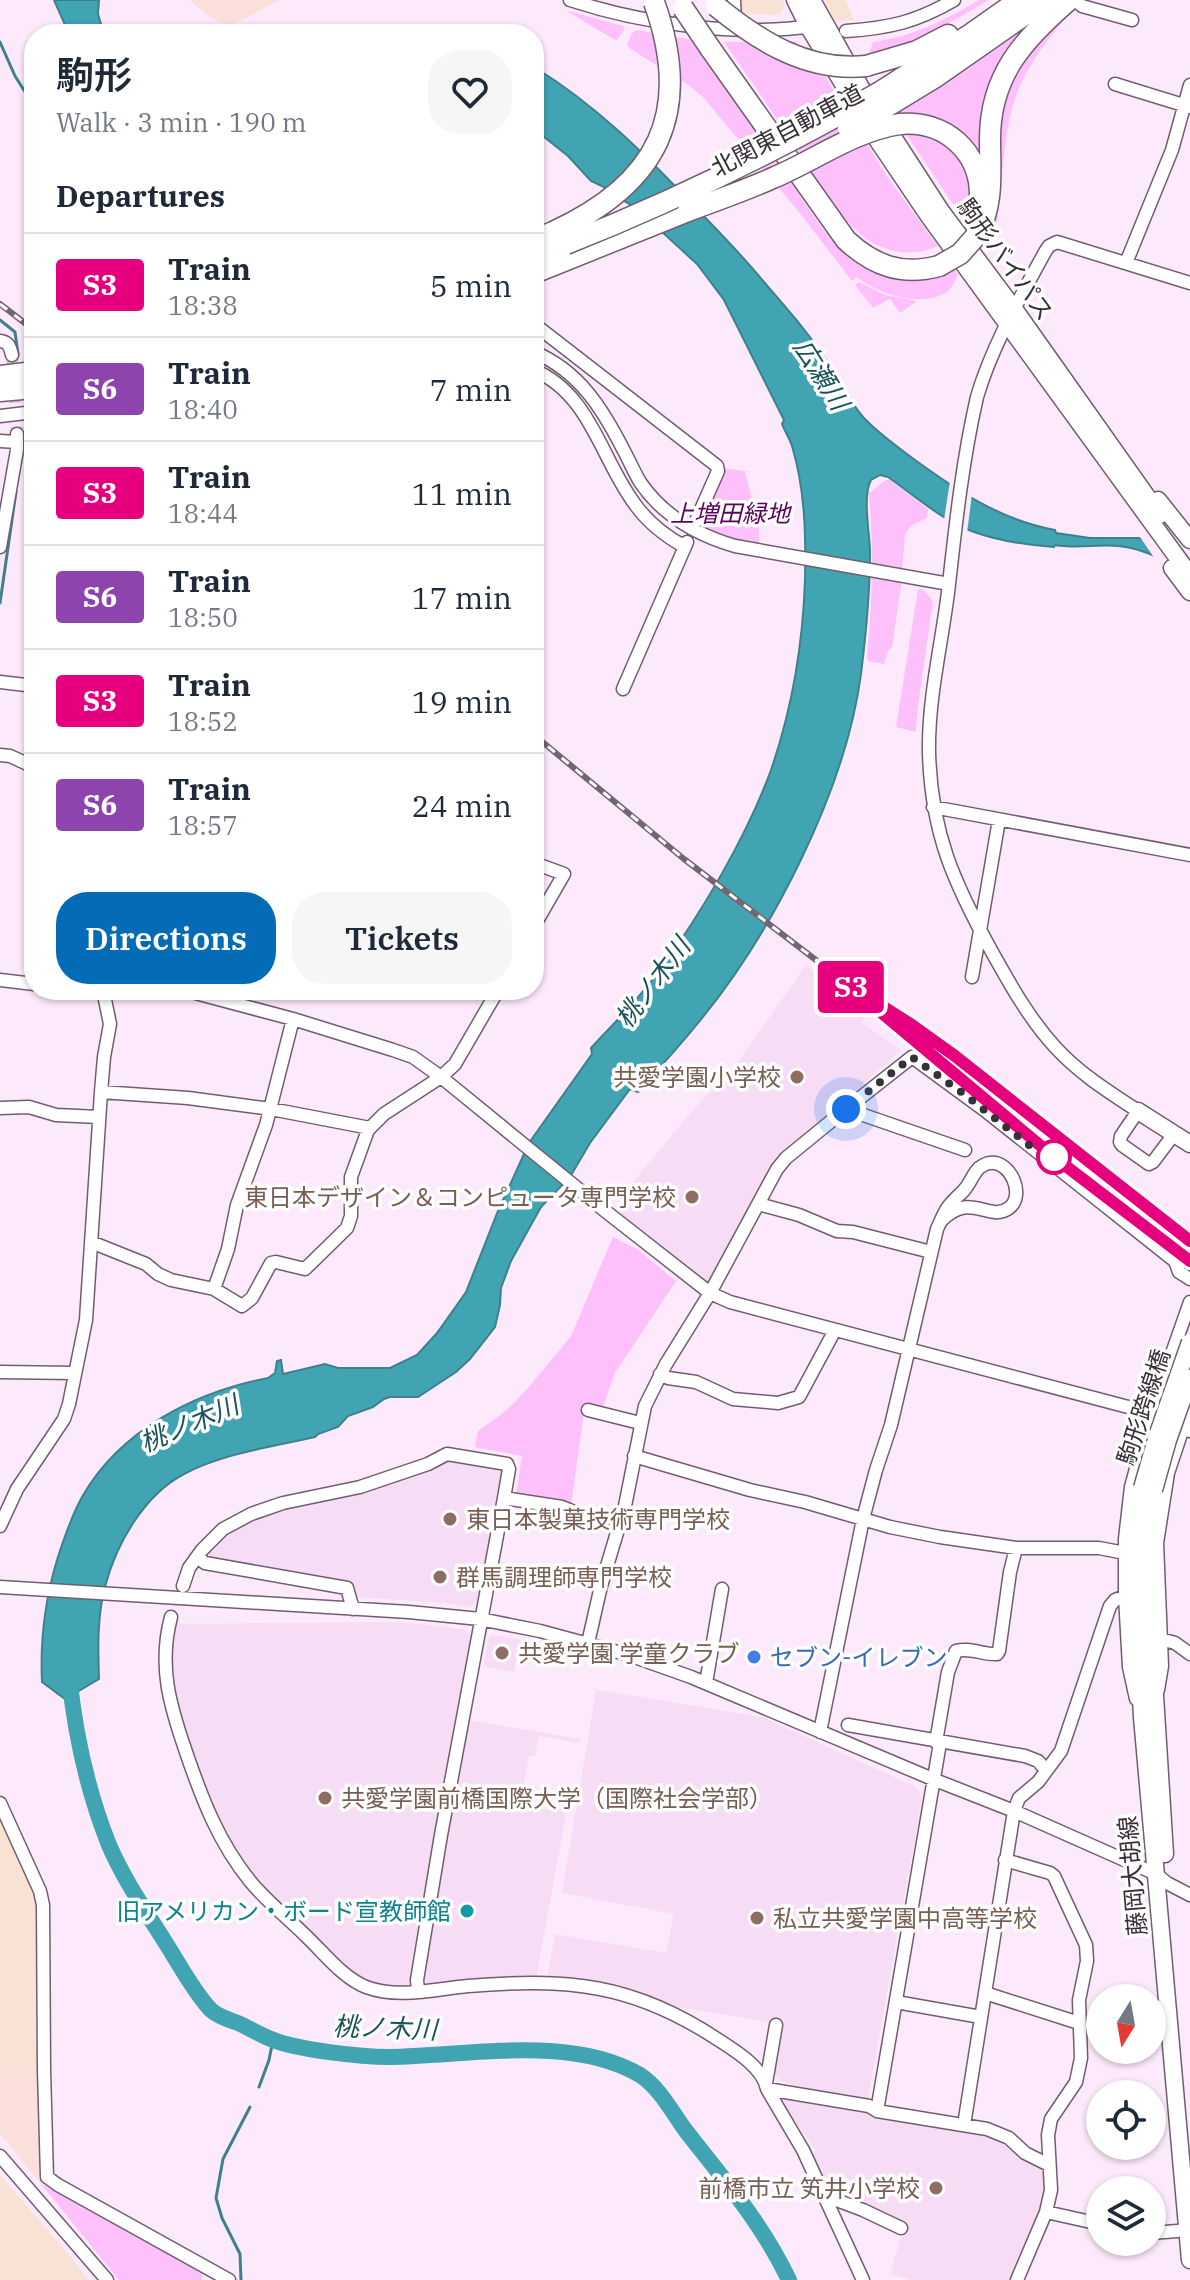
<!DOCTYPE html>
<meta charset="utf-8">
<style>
:root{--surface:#fff;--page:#f6f6f7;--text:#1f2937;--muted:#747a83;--line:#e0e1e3;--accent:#046cb7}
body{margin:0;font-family:"IBM Plex Serif","Noto Sans JP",serif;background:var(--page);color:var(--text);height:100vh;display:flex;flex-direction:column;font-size:30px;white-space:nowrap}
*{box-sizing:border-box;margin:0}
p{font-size:26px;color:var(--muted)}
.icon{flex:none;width:44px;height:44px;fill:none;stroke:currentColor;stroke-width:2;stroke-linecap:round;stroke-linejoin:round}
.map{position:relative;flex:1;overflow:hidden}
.sheet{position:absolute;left:24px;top:24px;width:520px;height:976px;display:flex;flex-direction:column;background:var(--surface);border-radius:32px;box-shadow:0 2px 6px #0004}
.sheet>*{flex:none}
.badge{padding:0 16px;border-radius:6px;font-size:28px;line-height:52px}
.needle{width:52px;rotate:191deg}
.buttons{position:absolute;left:1086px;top:1984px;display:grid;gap:16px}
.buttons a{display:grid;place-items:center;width:80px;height:80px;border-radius:50%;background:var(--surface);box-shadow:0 2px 6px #0004;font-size:40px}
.you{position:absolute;width:40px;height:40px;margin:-20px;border:6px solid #fff;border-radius:50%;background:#1a73e8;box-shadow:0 0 0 12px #1a73e833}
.map>.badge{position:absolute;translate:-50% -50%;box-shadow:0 0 0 4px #fff}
h2{padding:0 32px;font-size:30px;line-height:72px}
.round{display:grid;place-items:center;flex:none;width:84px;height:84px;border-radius:32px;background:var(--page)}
.head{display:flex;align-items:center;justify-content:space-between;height:136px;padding:0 32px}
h1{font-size:38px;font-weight:600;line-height:60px}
.cta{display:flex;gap:16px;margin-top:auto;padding:16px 32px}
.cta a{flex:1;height:92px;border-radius:32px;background:var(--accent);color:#fff;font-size:32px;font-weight:600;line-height:92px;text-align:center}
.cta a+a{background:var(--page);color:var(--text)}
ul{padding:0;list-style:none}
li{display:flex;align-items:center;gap:24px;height:104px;padding:0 32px;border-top:2px solid var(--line)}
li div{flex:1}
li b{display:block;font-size:30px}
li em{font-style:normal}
li .badge{min-width:88px;font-weight:700;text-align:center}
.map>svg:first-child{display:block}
.commercial{fill:#f7e2d4}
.industrial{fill:#fadfdb}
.built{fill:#f6dcf4}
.green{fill:#fec0fb}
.water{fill:#40a4b2;stroke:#3e818d;stroke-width:2}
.pier{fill:#fde9fc}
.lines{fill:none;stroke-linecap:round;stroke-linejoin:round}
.stream{stroke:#3e818d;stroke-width:3}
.river{stroke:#40a4b2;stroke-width:16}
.minor-tunnel{stroke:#d6c4d5;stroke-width:12;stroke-dasharray:12 6;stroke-linecap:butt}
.minor-casing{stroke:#705e6f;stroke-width:15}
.major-casing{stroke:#705e6f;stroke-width:19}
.highway-casing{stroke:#705e6f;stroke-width:23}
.minor{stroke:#fff;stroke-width:12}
.major{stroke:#fff;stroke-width:16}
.highway{stroke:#fff;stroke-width:20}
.rail-casing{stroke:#716671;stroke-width:6}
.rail{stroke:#fdfdfd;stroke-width:3;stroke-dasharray:9;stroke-linecap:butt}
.major-bridge-casing{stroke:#705e6f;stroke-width:19;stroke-linecap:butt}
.highway-bridge-casing{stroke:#705e6f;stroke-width:23;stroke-linecap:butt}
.major-bridge{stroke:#fff;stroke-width:16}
.highway-bridge{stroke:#fff;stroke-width:20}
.line-casing{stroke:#fff;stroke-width:18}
.line{stroke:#e6007e;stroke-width:12}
.walk{stroke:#383038;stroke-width:8;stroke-dasharray:0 14.4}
.education-dot{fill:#8d6e63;stroke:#fdfdfd;stroke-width:3}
.stop-dot{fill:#fff;stroke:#e6007e;stroke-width:4}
.shop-dot{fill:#3f7fe0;stroke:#fdfdfd;stroke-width:3}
.culture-dot{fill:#0f9aa8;stroke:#fdfdfd;stroke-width:3}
.labels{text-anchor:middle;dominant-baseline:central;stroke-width:7;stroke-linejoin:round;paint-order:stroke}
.street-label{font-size:24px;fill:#383038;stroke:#fdfdfd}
.park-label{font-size:24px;font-style:italic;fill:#590359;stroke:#fdfdfd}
.education-label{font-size:24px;fill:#785e54;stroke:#fdfdfd;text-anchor:start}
.shop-label{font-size:24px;fill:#366cbe;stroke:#fdfdfd;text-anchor:start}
.culture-label{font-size:24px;fill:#0d838f;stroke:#fdfdfd;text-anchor:end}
.water-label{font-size:26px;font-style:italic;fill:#1a525a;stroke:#fdfdfd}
</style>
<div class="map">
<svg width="1190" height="2280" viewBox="0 0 1190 2280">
<rect width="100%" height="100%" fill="#fde9fc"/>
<path class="commercial" d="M739,0H783L785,5L779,15L743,14L738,9Z
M825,0H845L854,20L835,21Z
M0,1820L39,1905L40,2068L0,2067Z
M0,2175L71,2257L88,2280H0Z"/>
<path class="industrial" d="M190,0H280L236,23L228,24L217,21L205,14Z
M0,2067L40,2068L41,2184L0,2134Z"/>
<path class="built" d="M806,965L868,1014L861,1022L901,1050L852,1094L855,1097L778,1160L708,1285L619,1215L636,1178L694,1109L739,1061Z
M448,1456L503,1467L477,1602L468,1607L447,1603L355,1597L350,1587L209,1559L208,1553L222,1539L235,1528L253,1518Z
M398,1622L464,1629L472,1637L411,1980L408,1985L402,1987L367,1982L357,1976L258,1884L237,1856L201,1785L171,1686L168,1647L173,1624Z
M493,1635L520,1640L514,1672L484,1666L489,1636Z
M596,1690L762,1717L916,1787L922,1798L868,2098L863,2101L831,2096L781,2081L772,2072L780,2024L681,2007L679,2010L634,1991L599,1981L547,1978L555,1934L666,1953L674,1914L562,1893Z
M468,1720L580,1739L579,1743L539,1736L535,1756H529L519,1809H567L536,1978L427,1984L422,1977Z
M777,2097L985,2134L1007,2142L1045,2168L1046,2184L1041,2209L1012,2280H911L890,2274L904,2227L828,2193L812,2156L816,2150Z"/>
<path class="green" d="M979,0H989L932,33L867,59L873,42C911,37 946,20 979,0Z
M1068,8L1072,11C1049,37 1026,66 1015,99C1003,135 1003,178 998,215L996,227L987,245L984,239L1004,92L1022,59Z
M565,10L623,26L625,28L618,39L615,40Z
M1038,17L1016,43L985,174L975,156L895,119L892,114L960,73Z
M637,30L693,40C723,81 752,124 781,166C806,203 831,252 872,272C902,285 926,282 955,270L958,275C955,280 953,287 948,291C925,309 876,294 857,277L852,281L799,212L703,97L687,84L629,48L627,45L632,33Z
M796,41V52L811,53L886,175L938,246C916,256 894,254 873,243C843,226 819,182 800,154C775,116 750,79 724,42Z
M917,130L959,151L973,193L963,219L906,134Z
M859,282L885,295L917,301L900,313L890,299L873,308L855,285Z
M722,468L745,471L759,528V545L729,538L698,526Z
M886,480H890L928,509L927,518L911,526L905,534L901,586L892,648L889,649L884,664L868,661L867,658C872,604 874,551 869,497V493Z
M918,589L924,590L933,601L917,713L916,732L896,727Z
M613,1237L637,1249L676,1281L615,1373L602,1410L585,1405L571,1505L516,1496L522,1456L475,1447L478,1431L507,1410L529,1387L571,1336Z
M41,2184L201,2272L202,2280H119Z"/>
<path class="water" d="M54,0H99L98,14L104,34H69Z
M534,67C595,104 646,155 694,206C718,231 742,255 764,282C786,308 810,334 828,363C839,381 850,402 864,418C878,433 895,445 911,457C956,490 1000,520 1055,530L1056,533L1090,538H1139L1160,543L1190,571C1167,562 1143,548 1118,546C1097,544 1076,549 1055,545L1054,547C1027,545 999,541 974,532C943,521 915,496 888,477L880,475L871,480C862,497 870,533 870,553C870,593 866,634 861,674C846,789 772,934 698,1023C679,1047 658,1069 638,1092L630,1089L590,1143L570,1177L541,1207L511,1261L501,1288L500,1305L495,1327L470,1359L456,1372L418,1397H390L384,1399L373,1407L348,1416L338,1427L318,1434L315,1437C272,1447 224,1453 184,1474C144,1495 116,1544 105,1587C97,1617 98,1649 99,1679L65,1699L42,1682C40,1640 45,1600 57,1560C64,1538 71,1517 82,1497C120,1430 195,1392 268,1378L275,1373L277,1361L281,1360L283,1374L325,1364L338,1368H390L417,1355L437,1333L466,1292L498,1211L529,1143L592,1054L591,1048C614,1023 639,999 659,971C701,914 747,836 771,770C792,709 803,643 805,579C806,535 805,489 792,446C790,439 785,432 782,424L784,420L724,300L697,264L636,208L612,194L604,187L591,181L568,156L534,129Z"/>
<path class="pier" d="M950,481L972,494L967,533L944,520Z
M1138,534L1190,548V575L1157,562Z"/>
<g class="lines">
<path class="stream" d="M0,42L15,76L34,106
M0,320L15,332L18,354
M0,603L16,492
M259,2087L269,2060L273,2040
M241,2280L240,2254L222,2218L216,2198L223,2159L250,2107"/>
<path class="river" d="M69,1675C75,1734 87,1790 109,1845C124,1880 147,1913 167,1945C179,1964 195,1994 211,2010C217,2016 229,2020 238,2023C249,2028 259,2034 271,2039C298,2050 360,2057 390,2057C468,2056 571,2034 640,2075C660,2088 672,2112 686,2131C724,2180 762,2223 789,2280"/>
<path class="minor-tunnel" d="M12,355L17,434"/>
<defs>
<path id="minor" d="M570,0C643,24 737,37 813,26
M734,0L735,21
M1075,0L1082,6L1132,20
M846,31C890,28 916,22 954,0
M1115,84L1190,107
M1126,263L1172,150L1190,85
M534,324L717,466L718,471L695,523
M0,341C9,342 10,347 12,355
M534,352C579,371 602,408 623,449C629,460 634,472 640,482C663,516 697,535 735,546L949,584
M534,370C592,395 601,461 637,507C649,523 667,537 685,547
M0,416L34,412
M0,441L17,442
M0,547L17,450V434
M0,682L34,686
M623,689L687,542
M0,755L10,756L34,767
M933,807L1190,855
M534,863L564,874L534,926
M972,977L999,820
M0,980L34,984
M184,990L293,1019L393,1050L413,1057L441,1077L604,1210L710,1293L730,1302L1151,1413L1190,1302
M101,1092L188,1098L271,1109L370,1128
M0,1108L29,1107L56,1115L99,1117
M846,1109L965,1150
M1174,1134L1153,1162L1149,1164L1122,1145L1120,1142L1121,1136L1138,1111C1109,1092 1080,1074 1056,1048C1030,1020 1011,986 992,952C954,883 931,833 929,752C928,696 943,639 949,584C956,521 963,458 977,397C992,346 1020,298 1045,252L1049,246L1057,242L1190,283
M758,1204L799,1215L837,1231L853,1232L931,1252
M91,1242L146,1264L158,1274L171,1280L214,1289L242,1306L252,1298L271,1263L276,1262L305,1269L347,1228L351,1216V1177L368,1130L384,1114L441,1077L455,1064L498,990
M214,1289L228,1249L237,1205L266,1125L293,1019
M0,1372L75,1373
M660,1374L668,1378L696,1382L733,1399L778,1403L799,1397L835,1330
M588,1410L640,1423
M634,1456L750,1490L805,1502L890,1527L940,1537L1016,1548H1099L1125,1553
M504,1498L562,1507L584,1516L620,1519
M0,1526L17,1489L64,1419L69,1404L86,1320L101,1092L104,1057L110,1024L103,990
M197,1557L205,1563L347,1588L353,1609
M183,1586L189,1568L202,1550L223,1529L251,1514L283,1503L360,1487L428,1464L447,1454L507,1464L509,1469L504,1498L441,1835L417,1980L418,1990
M0,1587L409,1612L480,1619L540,1631L629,1655L691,1677L935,1780L1014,1811L1156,1874L1167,1883L1190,1895
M171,1617C158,1666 170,1706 186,1752C202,1799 219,1843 250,1881C266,1901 288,1918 306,1936C324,1953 343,1978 366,1987C398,1999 436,1989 468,1986C567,1978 632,1983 717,2039C734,2050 763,2067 767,2089L803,2150L863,2280
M1161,1639L1175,1643L1190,1654
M588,1643L601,1586L625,1506L645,1406L666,1364L710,1293L777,1169L786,1158L846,1109L912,1057L987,1112L1175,1261L1179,1272L1190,1279
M706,1683L722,1589
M1158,1690L1162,1666L1157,1543L1168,1473L1190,1407
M1136,1699L1129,1667L1125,1596V1539L1131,1487L1151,1413L1176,1427L1190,1431
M848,1725L1025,1756L1038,1761L1046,1770
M820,1732L863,1519L876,1470L891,1425L937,1229C940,1223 942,1217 945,1212C949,1203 959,1196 965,1189C970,1183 973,1174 979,1168C982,1166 986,1163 990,1163C1010,1160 1026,1195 1009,1208C989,1223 970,1190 941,1221
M936,1742L948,1672L956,1651C969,1647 984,1655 997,1654L999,1651L1010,1572L1016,1548
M0,1803L40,1891L43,1905L44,2070L47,2177L58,2185L229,2280
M1005,1860L1050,1873L1054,1876L1086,1945L1087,1961L1079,2000L1081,2058L1076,2082L1051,2119L1048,2135L1051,2190L1046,2212L1017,2280
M985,1993L1079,2023
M896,2002L981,2017
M766,2083L776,2025
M767,2089L869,2106L877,2111L987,2129L1009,2138L1025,2153L1049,2165
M877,2111L940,1743
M964,2125L1014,1811L1019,1798L1038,1782L1061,1751L1110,1606L1115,1600L1125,1596
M0,2156L107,2280
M827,2199L831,2198L863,2210L901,2228
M1046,2212L1100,2224
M1152,2233L1190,2230"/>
<path id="major" d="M795,0L808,26L876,138L928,215L1190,575
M812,0L860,86L941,211L1015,310L1160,515
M1158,500L1190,540
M1172,568L1190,592
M1138,1111L1190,1144
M1142,1488L1136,1528L1135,1568L1142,1717L1190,2260
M1154,1490L1149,1530L1147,1569L1165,1854"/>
<path id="highway" d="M710,48L846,240C874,266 902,276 939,266
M866,66L917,51L948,35
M880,92L971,34L1019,0
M888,106L934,78L1046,0
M900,124C944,120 981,151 980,197
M977,235C994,204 990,173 990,139C990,75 1024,39 1069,0
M534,240L553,232
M534,256L566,244
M534,273L688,211
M0,376L34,372
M0,391L34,388"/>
</defs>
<use href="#minor" class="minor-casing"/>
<use href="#major" class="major-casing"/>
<use href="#highway" class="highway-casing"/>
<use href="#minor" class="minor"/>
<use href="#major" class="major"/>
<use href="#highway" class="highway"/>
<defs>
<path id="rail" d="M0,304L34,330
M534,735L684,859L846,983L1054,1157L1190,1262
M915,1027L1040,1121L1190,1241"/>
</defs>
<use href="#rail" class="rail-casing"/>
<use href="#rail" class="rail"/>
<defs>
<path id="major-bridge" d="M1142,1488L1157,1436L1190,1342
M1154,1490L1168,1440L1190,1378"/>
<path id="highway-bridge" d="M716,6C760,42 808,72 866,66
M683,8L710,48
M848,128L888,106
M688,211C717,200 747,190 775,177C817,159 854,131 900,124
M553,232C658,184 694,113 654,2
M566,244C675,201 778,150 880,92
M939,266L960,254L977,235"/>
</defs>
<use href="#major-bridge" class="major-bridge-casing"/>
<use href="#highway-bridge" class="highway-bridge-casing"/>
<use href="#major-bridge" class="major-bridge"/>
<use href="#highway-bridge" class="highway-bridge"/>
</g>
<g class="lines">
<defs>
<path id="line" d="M1190,1241L955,1056L909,1023L846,983L1054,1157L1190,1261"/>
</defs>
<use href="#line" class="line-casing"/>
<use href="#line" class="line"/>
<path class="walk" d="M846,1109L912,1057L964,1094L1048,1160L1054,1157"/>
</g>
<g class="education-dot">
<circle cx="797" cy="1077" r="8"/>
<circle cx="692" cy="1197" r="8"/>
<circle cx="450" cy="1519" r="8"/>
<circle cx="440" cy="1577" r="8"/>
<circle cx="502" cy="1653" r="8"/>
<circle cx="325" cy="1798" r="8"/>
<circle cx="757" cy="1918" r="8"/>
<circle cx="936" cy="2188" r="8"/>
</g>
<circle class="stop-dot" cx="1054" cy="1157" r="16"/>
<circle class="shop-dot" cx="754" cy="1657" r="8"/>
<circle class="culture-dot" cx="467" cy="1911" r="8"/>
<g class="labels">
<g class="street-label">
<text transform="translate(787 130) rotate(-28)">北関東自動車道</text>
<text transform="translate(1006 259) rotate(54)">駒形バイパス</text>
<text transform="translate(1143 1407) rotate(-72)">駒形跨線橋</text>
<text transform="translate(1132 1876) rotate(-95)">藤岡大胡線</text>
</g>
<g class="park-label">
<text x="730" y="513">上増田緑地</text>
</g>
<g class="education-label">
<text x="781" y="1077" text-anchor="end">共愛学園小学校</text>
<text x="676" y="1197" text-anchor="end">東日本デザイン＆コンピュータ専門学校</text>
<text x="466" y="1519">東日本製菓技術専門学校</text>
<text x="456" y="1577">群馬調理師専門学校</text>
<text x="518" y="1653">共愛学園 学童クラブ</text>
<text x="341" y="1798">共愛学園前橋国際大学（国際社会学部）</text>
<text x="773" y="1918">私立共愛学園中高等学校</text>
<text x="920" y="2188" text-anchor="end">前橋市立 笂井小学校</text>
</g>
<g class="shop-label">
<text x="770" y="1657">セブン-イレブン</text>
</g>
<g class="culture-label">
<text x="451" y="1911">旧アメリカン・ボード宣教師館</text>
</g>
<g class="water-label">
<text transform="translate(822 374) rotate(58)">広瀬川</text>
<text transform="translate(652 982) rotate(-53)">桃ノ木川</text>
<text transform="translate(189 1423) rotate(-23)">桃ノ木川</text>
<text transform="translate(385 2027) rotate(2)">桃ノ木川</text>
</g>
</g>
</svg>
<div class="buttons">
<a><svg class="needle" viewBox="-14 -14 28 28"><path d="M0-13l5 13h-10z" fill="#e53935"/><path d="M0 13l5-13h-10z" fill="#747a83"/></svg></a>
<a><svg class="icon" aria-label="locate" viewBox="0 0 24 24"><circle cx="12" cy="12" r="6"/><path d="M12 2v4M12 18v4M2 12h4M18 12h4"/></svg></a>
<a><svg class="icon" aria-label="layers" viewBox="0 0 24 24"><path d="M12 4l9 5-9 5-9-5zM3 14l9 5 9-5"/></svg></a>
</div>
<div class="you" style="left:846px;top:1109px"></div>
<b class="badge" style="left:851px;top:987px;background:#e6007e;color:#fff">S3</b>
<section class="sheet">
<div class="head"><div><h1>駒形</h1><p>Walk · 3 min · 190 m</p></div><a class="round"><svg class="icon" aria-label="heart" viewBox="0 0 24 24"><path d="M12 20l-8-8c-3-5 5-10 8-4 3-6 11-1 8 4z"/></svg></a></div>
<h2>Departures</h2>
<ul>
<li><span class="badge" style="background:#e6007e;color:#fff">S3</span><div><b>Train</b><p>18:38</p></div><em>5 min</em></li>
<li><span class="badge" style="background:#8e44ad;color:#fff">S6</span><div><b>Train</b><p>18:40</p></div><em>7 min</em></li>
<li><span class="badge" style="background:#e6007e;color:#fff">S3</span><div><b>Train</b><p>18:44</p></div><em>11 min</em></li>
<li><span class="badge" style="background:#8e44ad;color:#fff">S6</span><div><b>Train</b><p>18:50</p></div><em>17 min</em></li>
<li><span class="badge" style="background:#e6007e;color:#fff">S3</span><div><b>Train</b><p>18:52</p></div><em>19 min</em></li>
<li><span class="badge" style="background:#8e44ad;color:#fff">S6</span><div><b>Train</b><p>18:57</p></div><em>24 min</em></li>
</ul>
<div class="cta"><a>Directions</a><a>Tickets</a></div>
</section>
</div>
